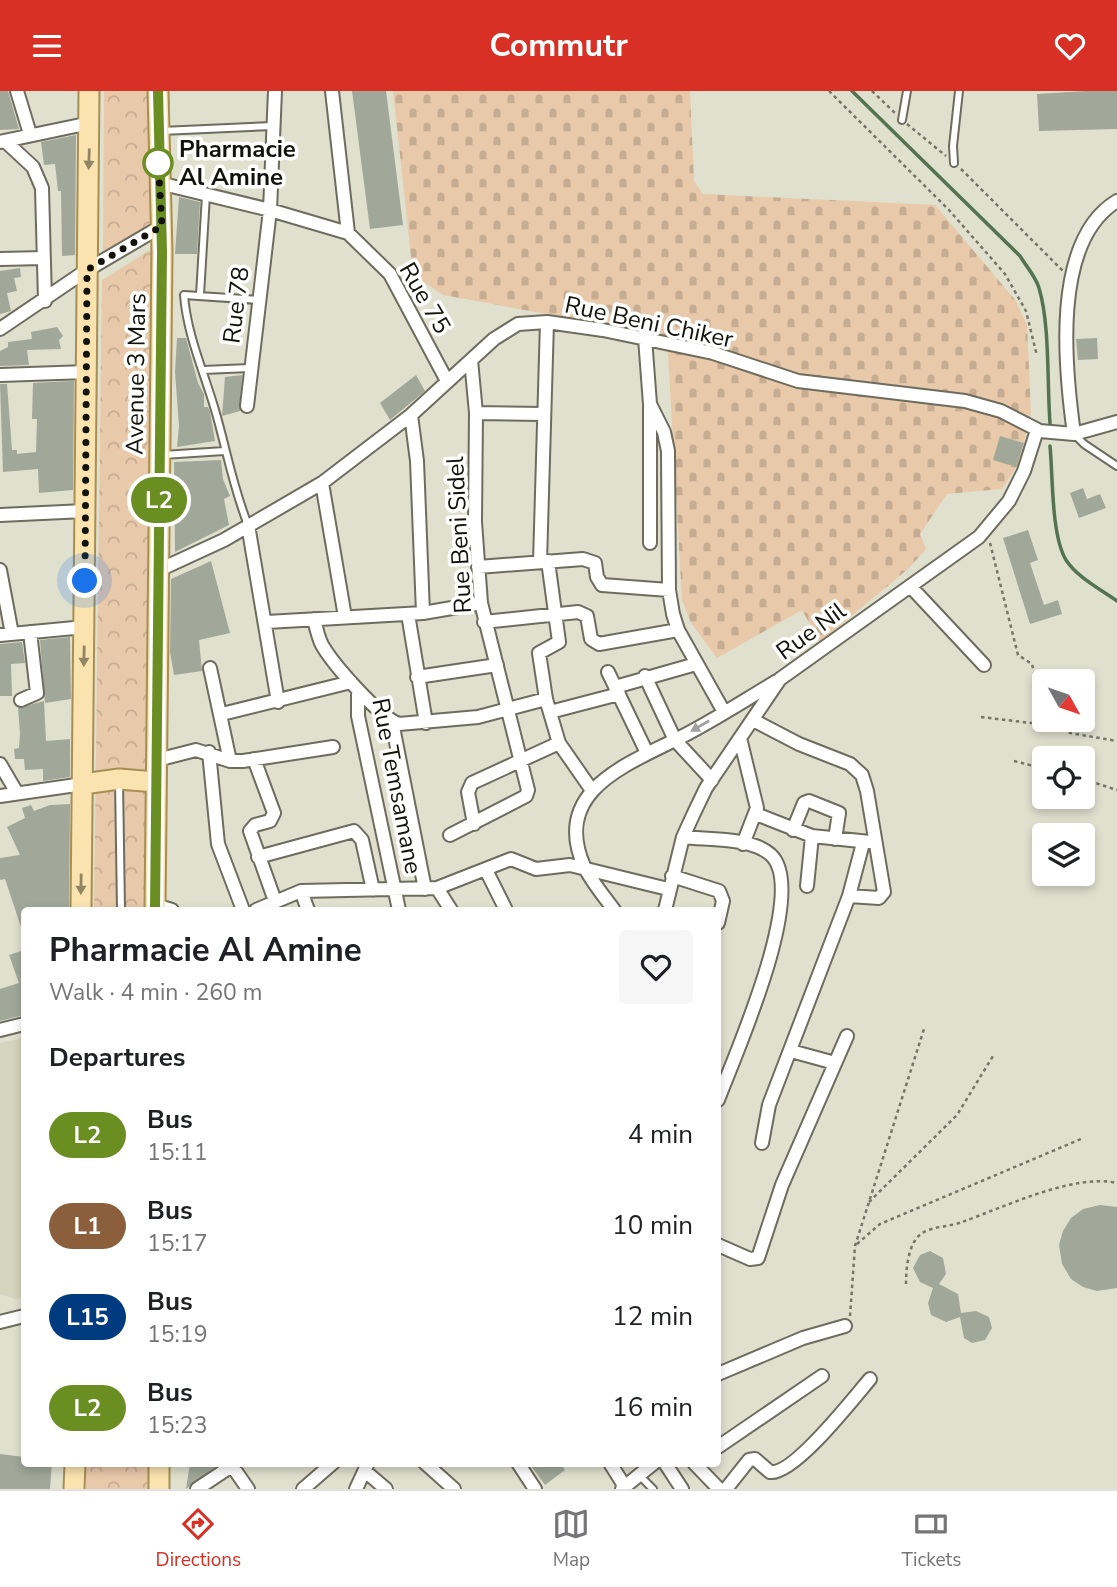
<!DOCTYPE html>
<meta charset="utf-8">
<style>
:root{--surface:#fff;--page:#f6f6f6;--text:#202124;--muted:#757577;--line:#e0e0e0;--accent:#d93025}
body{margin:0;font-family:"Nunito Sans",sans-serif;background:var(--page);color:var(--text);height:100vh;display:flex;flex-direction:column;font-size:26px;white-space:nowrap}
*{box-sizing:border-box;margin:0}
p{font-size:23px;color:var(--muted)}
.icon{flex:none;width:38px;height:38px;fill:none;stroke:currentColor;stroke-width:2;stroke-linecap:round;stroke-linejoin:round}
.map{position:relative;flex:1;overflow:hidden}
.panel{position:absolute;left:21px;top:816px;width:700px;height:560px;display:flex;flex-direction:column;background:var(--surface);border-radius:7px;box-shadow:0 4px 10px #0003}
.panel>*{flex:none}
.badge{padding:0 14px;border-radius:23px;font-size:24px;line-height:46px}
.needle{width:46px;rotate:130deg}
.controls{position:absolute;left:1032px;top:578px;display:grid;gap:14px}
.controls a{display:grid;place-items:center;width:63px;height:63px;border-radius:7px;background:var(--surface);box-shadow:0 4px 10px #0003;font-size:35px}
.you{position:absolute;width:35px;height:35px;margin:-18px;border:5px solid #fff;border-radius:50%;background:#1a73e8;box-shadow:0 0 0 10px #1a73e833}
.map>.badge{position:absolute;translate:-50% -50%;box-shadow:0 0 0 4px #fff}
h2{padding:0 28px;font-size:26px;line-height:63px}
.round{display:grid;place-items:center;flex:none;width:74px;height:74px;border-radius:7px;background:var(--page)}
.overview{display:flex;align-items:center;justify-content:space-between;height:119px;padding:0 28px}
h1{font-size:33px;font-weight:700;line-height:52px}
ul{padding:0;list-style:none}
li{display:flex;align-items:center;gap:21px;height:91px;padding:0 28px}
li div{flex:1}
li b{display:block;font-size:26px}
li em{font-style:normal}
li .badge{min-width:77px;font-weight:700;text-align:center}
header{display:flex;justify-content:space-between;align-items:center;height:91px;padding:0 28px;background:var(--accent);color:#fff;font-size:32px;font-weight:700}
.menu{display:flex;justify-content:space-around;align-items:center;height:98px;border-top:2px solid var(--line);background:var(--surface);font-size:19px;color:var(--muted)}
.menu a{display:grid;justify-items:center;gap:4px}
.menu .on{color:var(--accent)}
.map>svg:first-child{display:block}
.built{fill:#d5d4bc}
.forest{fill:url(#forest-crowns)}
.cemetery{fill:url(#cemetery-stones)}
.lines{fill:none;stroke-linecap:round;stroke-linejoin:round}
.stream{stroke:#547351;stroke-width:3.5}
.building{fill:#a2a899}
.service-casing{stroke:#6d6c5e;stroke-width:10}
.minor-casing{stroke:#6d6c5e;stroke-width:16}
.primary-casing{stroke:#a78e54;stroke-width:23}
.path{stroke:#757569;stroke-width:2.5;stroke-dasharray:3.5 3.5;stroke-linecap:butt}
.service{stroke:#fff;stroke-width:6}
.minor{stroke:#fff;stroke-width:12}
.primary{stroke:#fae3af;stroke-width:19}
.oneway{fill:#928566}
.oneway2{fill:#a0a09e}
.line-casing{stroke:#fff;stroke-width:16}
.line{stroke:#6b8e23;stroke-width:10}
.walk{stroke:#12120c;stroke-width:7;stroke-dasharray:0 12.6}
.stop-dot{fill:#fff;stroke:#6b8e23;stroke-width:3.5}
.labels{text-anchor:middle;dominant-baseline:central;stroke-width:7;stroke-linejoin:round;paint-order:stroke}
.stop-label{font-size:24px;font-weight:bold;fill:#12120c;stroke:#fff;text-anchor:start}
.street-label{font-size:24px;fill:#12120c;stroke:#fff}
</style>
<header><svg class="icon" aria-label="menu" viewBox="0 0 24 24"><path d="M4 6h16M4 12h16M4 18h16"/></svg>Commutr<svg class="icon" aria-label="heart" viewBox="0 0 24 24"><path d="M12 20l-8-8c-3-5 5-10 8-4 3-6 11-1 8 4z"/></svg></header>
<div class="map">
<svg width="1117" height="1398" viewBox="0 0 1117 1398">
<defs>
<pattern id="forest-crowns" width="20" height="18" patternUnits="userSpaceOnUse" patternTransform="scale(1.75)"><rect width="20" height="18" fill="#e8c9a9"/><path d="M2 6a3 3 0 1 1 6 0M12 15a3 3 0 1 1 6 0" fill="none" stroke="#c6ac90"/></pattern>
<pattern id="cemetery-stones" width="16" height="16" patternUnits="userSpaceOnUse" patternTransform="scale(1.75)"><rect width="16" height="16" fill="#e8c9a9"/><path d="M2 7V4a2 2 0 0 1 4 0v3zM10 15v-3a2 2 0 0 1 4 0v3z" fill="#c6ac90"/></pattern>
</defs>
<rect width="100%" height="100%" fill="#e0e0cf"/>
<path class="built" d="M24,947V1206L16,1208L0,1203V952Z"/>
<path class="forest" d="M104,0H157L154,131L103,161Z
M153,157L152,819H94L102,189Z
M86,1372H152V1398H86Z"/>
<path class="cemetery" d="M393,0H690L694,90L703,103L935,114L1016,210L1027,234L1031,322L1019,372L1002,398L947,403L920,443L926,458L908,478L820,551L802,519L717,567L691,532L682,509L667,245L443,204L413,184Z"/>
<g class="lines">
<path class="stream" d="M852,0L1020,165C1026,175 1036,186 1039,197C1050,233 1047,293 1050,332
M1050,355C1053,385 1051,444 1066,469C1077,486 1100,498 1117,510"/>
</g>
<path class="building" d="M0,0H8L19,38L0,39Z
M352,0H386L403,134L370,138Z
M1085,0H1117V38L1039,40L1037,3Z
M76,44L75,164L62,165L61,100H58L55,73L44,74L41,51Z
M179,106L200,111L197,163H175Z
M20,177L21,186L14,187L17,200L7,202L11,220L0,223V180Z
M57,236L63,245L59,249L61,258L27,259L29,274L0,275V260L8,256V251L32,248L31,241Z
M177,247H186L198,292L204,303V316H208L210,321L215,350L177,356L179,335L175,281Z
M1097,247L1098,268L1078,269L1076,248Z
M242,284L240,320L222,325L225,286Z
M416,284L425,300L390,329L380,312Z
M71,290H74L73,399L39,402L38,378L3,381L0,293H7L12,359H17V363L36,361L37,328H32L33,292Z
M1000,345L1024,352L1016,376L993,369Z
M221,369L223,388L230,405L224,408L229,434L175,461L174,371Z
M1083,397L1087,408L1100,403L1106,417L1079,427L1070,402Z
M1028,439L1038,469L1030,472L1044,514L1058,509L1062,523L1030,533L1003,447Z
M211,470L230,542L199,549L202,580L174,584L170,561L171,488Z
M70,546L71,608L45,612L40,549Z
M22,551L25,572L11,573L12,605H0V553Z
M44,610L46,650L70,648V686L43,690V678L25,679L24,668H15L14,658L19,657L20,642L18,617Z
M70,713L69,819H24L23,842L5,788L0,789V767L20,764L7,736L25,727L22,717L31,714L34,720L50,714Z
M24,859V924L0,930V898L19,892L9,864Z
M1100,1114L1117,1116V1197L1097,1200L1083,1196L1071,1188L1062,1173L1059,1154L1063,1140L1071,1127L1083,1118Z
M930,1160L943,1167L946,1183L939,1193L958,1203L961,1222L976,1220L989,1226L992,1237L985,1249L972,1252L964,1247L960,1226L946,1231L931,1224L928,1212L933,1197L920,1191L913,1177L920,1164Z
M0,1363L24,1366V1372H52L50,1398H0Z
M190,1372H220L186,1398Z
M529,1372H560L565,1379L545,1394Z"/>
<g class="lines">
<defs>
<path id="service" d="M902,29L907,0
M161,40L273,35
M954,72L953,55L959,0
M200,204L206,104
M203,279L250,277
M1074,343L1084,353L1117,375
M163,364L224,360
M248,434C232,393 227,360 215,319C204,281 187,244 184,204L258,209
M119,690L121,819
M640,1385L653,1398"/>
<path id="minor" d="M17,0L30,43
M332,0L348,142
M5,50L33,76L42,97L45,210
M0,51L90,32
M159,92L270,119L348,142L390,183L447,290
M0,168L44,167
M0,238L87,179L162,135
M645,247L650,313L664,341L668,360L669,499L673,523L678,539L724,621
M0,284L87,281
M247,315L270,119L275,0
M476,322L542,323
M411,324L417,370L423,522
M1074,343C1065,278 1051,150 1117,110
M322,392L345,526
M0,424L85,420
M248,434L278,611
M650,452V316
M548,470L559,551L539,562L546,608L559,652L591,698
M540,471L547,231
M478,476L583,468L595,472L597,486L602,494L669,499
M0,479L12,543
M159,479L224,449L322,392L411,324L494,248L518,233L547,231L603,239L713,262L798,290L965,310L1001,320L1040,340L1074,343L1117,331
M910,495L984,574
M408,523L426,632
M314,528C316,537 318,546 322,554C333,573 379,626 399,633L478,626L546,608
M267,531L423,522L481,512
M484,531L578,521L587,525L591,548L599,553L678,539
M0,544L85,536
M210,577L230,670
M608,581L647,662
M645,585L675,649L712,689
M417,586L497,574
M615,596L696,573
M358,599V625L399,819
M21,609L37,602L30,541
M550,621L619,603
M222,623L351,591
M753,629L799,653L850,673L862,684L867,700L884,801L879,807L849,805
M392,631L425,798
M740,647L757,717L743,753
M209,661L218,753L243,819
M254,668L274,722L270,730L255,734L250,740L275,810
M157,669L196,659L230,670H243L333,656
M0,673L17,702
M0,705L83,693
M756,723L812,745L870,751
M474,733L468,701L472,692L559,652
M793,739L804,712L809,710L839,722L835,748
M450,744L526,705L528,699L481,512L475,431L476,322L471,269
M683,746C708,749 752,746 771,764C809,800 734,966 718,1009
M258,766L354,740L362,749L373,799
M486,779L506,819
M672,785L719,800L723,810L718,832
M807,795L812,745
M437,797L451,819
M301,800L308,819
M155,814L172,819
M256,819L301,800L437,797L511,768L536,778L570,774L668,798
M614,819C604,805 591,790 584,775C552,702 623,675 675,649C710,632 743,610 777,590
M665,819L683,746L694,722L706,697L780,588L979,446L1009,410L1024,380L1037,339
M0,939L24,933
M791,960L835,972
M762,1052L769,1014L849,805L863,752
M718,1154L750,1168L758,1167L782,1094L847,945
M0,1231L24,1225
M718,1283L803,1247L845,1235
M718,1356L822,1285
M230,1372L248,1398
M425,1372L454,1398
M518,1372L535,1398
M610,1372L625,1396
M665,1372L682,1398
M694,1372L719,1398
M365,1380L386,1398
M197,1398L236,1372
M303,1398L333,1372
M356,1398L368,1372
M622,1398L654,1372
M726,1398L749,1369L755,1368L770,1381C793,1385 854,1307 870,1288"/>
<path id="primary" d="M83,693L119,688L156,691
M81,819L89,0
M155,819L162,161L158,0
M74,1398L75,1372
M159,1398V1372"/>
</defs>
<use href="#service" class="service-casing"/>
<use href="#minor" class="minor-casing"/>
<use href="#primary" class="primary-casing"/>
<path class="path" d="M829,0L949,119L1005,183L1026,220L1037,265
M872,0L895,22
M907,33L946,65
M961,78L1063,180
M990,452L1018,564L1032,573L1035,586L1045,593
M981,626L1056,635
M1056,628L1057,636L1070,642L1117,650
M1014,670L1045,678
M1083,688L1117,699
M869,1111L957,1024L993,965
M857,1153L880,1133L1081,1048
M906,1193C906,1179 908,1152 921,1143C931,1135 950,1136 962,1131C1002,1117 1074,1082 1117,1092
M850,1225L855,1155L924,938"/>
<use href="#service" class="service"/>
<use href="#minor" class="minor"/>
<use href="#primary" class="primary"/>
</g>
<defs><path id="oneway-solid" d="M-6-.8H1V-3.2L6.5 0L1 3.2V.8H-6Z" transform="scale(1.75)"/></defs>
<g class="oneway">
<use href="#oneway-solid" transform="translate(89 68) rotate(92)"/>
<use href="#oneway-solid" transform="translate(84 565) rotate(91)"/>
<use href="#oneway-solid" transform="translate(81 793) rotate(91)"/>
</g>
<use class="oneway2" href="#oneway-solid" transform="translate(700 635) rotate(150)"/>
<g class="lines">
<defs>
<path id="line" d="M155,819L162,161L158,0"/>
</defs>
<use href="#line" class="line-casing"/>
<use href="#line" class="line"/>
<path class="walk" d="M85,490L87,179L162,135L158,68V72"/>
</g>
<circle class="stop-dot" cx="158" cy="72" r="14"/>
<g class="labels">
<g class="stop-label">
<text x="179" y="58">Pharmacie<tspan x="179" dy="28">Al Amine</tspan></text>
</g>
<g class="street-label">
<text transform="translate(425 207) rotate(60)">Rue 75</text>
<text transform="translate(236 214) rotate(-83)">Rue 78</text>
<text transform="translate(649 231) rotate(12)">Rue Beni Chiker</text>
<text transform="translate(136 283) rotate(-89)">Avenue 3 Mars</text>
<text transform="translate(459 444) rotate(-93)">Rue Beni Sidel</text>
<text transform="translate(811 540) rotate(-36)">Rue Nil</text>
<text transform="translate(397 695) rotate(79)">Rue Temsamane</text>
</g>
</g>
</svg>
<div class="controls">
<a><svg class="needle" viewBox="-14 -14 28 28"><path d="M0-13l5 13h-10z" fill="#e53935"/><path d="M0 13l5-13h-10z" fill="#757577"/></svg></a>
<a><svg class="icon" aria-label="locate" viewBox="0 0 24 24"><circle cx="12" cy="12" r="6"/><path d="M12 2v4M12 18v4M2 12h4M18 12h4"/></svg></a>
<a><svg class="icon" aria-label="layers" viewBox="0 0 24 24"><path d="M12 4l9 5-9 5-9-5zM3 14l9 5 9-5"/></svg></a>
</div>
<div class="you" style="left:85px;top:490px"></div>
<b class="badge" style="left:159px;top:409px;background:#6b8e23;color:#fff">L2</b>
<section class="panel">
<div class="overview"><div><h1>Pharmacie Al Amine</h1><p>Walk · 4 min · 260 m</p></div><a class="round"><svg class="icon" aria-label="heart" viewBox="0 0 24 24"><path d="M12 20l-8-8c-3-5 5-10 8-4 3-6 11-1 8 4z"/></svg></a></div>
<h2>Departures</h2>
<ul>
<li><span class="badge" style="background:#6b8e23;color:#fff">L2</span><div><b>Bus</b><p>15:11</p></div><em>4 min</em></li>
<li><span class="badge" style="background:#8b5e3c;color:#fff">L1</span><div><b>Bus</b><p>15:17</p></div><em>10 min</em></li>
<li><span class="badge" style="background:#003b80;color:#fff">L15</span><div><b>Bus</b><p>15:19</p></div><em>12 min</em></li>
<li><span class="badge" style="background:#6b8e23;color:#fff">L2</span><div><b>Bus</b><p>15:23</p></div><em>16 min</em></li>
</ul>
</section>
</div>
<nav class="menu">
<a class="on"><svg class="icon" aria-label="directions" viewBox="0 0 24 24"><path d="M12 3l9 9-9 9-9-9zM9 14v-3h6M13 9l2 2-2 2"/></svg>Directions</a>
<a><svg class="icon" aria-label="map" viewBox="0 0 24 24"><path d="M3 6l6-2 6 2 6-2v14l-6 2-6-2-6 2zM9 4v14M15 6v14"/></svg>Map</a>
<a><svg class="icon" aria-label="tickets" viewBox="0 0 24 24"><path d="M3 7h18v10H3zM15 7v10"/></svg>Tickets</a>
</nav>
